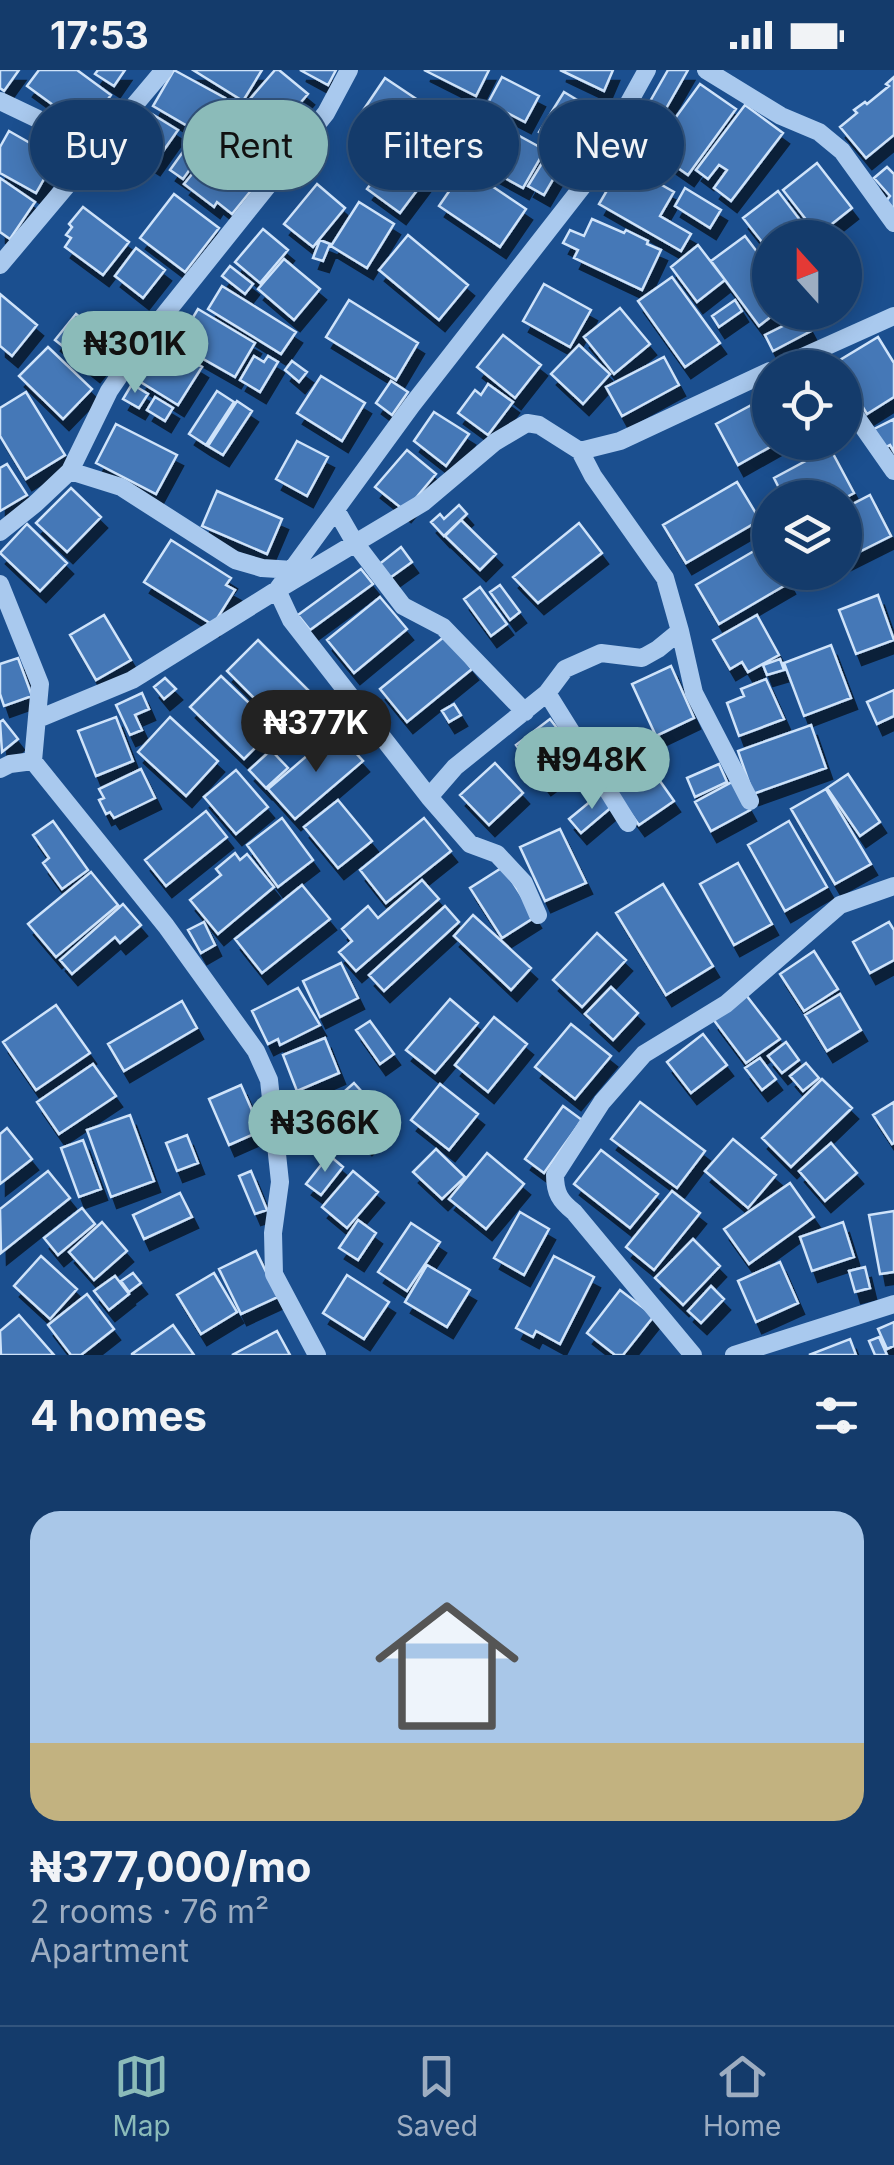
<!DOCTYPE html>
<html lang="en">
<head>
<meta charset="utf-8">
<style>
  body { margin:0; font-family:Inter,sans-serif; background:#1d4271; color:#f1f3f6; height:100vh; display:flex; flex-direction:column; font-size:38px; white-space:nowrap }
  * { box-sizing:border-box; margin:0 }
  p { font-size:32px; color:#9dadc1 }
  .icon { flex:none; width:55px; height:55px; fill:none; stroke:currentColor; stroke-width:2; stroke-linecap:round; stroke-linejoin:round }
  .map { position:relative; height:1285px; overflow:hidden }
  .panel { display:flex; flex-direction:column; background:#143b6b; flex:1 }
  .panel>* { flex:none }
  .top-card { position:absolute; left:30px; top:30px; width:835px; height:90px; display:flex; gap:20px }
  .needle { width:65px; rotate:339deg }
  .buttons { position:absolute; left:752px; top:150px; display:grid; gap:20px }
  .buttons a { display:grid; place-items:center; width:110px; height:110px; border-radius:50%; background:#143b6b; box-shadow:0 5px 25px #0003,0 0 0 2px #33557e; font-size:50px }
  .price { position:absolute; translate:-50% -85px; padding:0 22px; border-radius:35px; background:#8bbbb9; color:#111; font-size:32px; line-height:65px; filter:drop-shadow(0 2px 5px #0008) }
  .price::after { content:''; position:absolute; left:50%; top:60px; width:30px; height:22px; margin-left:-15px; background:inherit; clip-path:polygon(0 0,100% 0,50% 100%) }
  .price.current { background:#222; color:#fff }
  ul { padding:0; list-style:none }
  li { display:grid; align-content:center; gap:20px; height:530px; padding:0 30px }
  li span { display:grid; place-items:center; height:310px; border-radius:30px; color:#555 }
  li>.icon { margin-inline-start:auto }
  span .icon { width:180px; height:180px; fill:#fffc; stroke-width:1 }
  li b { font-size:42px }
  h2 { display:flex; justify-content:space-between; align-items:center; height:120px; padding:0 30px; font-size:42px }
  .pill { padding:0 35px; border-radius:45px; background:#143b6b; box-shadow:0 5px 25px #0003,0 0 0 2px #33557e; font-size:35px; line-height:90px }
  .pill.current { background:#8bbbb9; color:#111 }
  .status { display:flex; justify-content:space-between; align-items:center; height:70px; padding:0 50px; background:#143b6b; direction:ltr }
  .status svg { height:28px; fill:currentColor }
  .tabs { display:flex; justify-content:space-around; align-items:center; height:140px; border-top:2px solid #33557e; background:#143b6b; font-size:28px; color:#9dadc1 }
  .tabs a { display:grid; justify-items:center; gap:5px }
  .tabs .current { color:#8bbbb9 }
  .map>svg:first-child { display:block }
</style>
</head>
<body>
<div class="status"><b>17:53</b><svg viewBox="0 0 49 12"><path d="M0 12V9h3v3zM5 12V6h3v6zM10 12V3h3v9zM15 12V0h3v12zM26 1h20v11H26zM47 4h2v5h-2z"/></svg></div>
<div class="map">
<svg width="894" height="1285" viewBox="0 0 894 1285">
  <defs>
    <filter id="shadow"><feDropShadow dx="6" dy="11" stdDeviation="0" flood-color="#0009"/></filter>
  </defs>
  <rect width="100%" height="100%" fill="#1b4f8f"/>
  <path fill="#4478b7" stroke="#cfe3fa" stroke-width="2.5" filter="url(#shadow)" d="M 0,0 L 19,0 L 4,21 L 0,18 Z
    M 39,0 L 77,0 L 111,25 L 86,59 L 27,16 Z
    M 98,0 L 125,0 L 114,16 L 95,4 Z
    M 174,0 L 225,28 L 203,65 L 153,36 Z
    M 193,0 L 262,0 L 243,31 Z
    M 275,0 L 279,0 L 308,24 L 274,63 L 243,37 Z
    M 300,0 L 336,0 L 328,15 Z
    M 424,0 L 489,0 L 476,26 Z
    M 560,0 L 613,0 L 604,21 Z
    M 668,0 L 688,0 L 636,91 L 621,82 Z
    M 502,7 L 539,26 L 525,52 L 488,33 Z
    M 894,7 L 894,65 L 866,88 L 840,57 L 857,43 L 854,40 L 865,32 L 867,34 L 889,16 L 886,14 Z
    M 385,8 L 424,34 L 400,71 L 360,45 Z
    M 700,14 L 736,39 L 688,105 L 652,80 Z
    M 564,22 L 599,43 L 575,84 L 539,62 Z
    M 745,35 L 783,63 L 731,131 L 714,118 L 727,100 L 719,95 L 708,109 L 696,100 Z
    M 139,36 L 178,60 L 154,94 L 119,72 L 127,61 L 123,58 Z
    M 233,46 L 281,80 L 265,101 L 218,68 Z
    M 484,48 L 501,58 L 481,93 L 463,82 Z
    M 503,57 L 545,80 L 523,118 L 481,95 Z
    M 412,58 L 445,83 L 400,143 L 367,119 Z
    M 9,61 L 56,88 L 36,123 L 0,103 L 0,77 Z
    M 195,65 L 208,74 L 183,109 L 170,100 Z
    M 218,72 L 262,107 L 232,144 L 217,132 L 214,137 L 184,114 Z
    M 550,80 L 565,89 L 544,125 L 528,116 Z
    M 623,93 L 674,122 L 660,146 L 691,164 L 681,181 L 599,134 Z
    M 817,93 L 852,138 L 818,165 L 783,120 Z
    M 887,97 L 894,104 L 894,139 L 886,131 L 890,126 L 874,108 Z
    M 465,98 L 526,139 L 500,177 L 439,136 Z
    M 0,108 L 35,132 L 10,169 L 0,162 Z
    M 317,114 L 345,138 L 313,177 L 284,154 Z
    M 685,118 L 721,140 L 710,158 L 675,136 Z
    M 778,121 L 813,167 L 770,168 L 770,182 L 743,148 Z
    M 174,124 L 219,158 L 185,202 L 140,168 Z
    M 359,132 L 394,154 L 367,198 L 331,176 Z
    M 83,137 L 129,172 L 103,205 L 65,177 L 71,168 L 66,165 L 72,157 L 69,154 Z
    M 592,149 L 624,163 L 626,160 L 648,171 L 647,174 L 661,180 L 642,220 L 574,188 L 578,180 L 563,173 L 570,160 L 584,166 Z
    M 263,159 L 288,180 L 260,213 L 235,192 Z
    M 408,165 L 468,215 L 439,250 L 379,200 Z
    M 745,166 L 770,199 L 770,242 L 777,242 L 759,256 L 711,191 Z
    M 320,170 L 330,174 L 323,191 L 313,188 Z
    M 698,175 L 725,210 L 697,232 L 671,197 Z
    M 136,178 L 165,200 L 143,228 L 115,206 Z
    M 284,189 L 320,219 L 294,250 L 258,219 Z
    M 230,196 L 253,214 L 245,224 L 222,206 Z
    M 672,207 L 720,273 L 685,297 L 638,231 Z
    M 544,214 L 591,240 L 570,277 L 523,251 Z
    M 222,216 L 296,262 L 281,284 L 208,239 Z
    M 0,224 L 37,255 L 12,286 L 0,276 Z
    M 349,230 L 418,273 L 396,310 L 326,267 Z
    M 735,230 L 742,241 L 719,257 L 712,246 Z
    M 620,238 L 650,274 L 614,304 L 584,267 Z
    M 198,239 L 255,273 L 235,307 L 177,274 Z
    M 76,244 L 115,275 L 94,301 L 55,270 Z
    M 803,246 L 811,261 L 773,281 L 765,265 Z
    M 503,265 L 541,295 L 515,328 L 477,297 Z
    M 878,267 L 894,293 L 894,327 L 867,344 L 845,308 L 845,298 L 838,298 L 835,293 Z
    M 163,273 L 202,297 L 178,335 L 139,311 Z
    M 579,275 L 610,304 L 583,334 L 551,304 Z
    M 48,277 L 92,319 L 63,349 L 19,306 Z
    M 254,286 L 264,292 L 268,286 L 278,292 L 260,322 L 240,310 Z
    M 664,287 L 679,315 L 622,346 L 606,317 Z
    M 292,291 L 307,302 L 299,312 L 285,300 Z
    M 321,306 L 365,333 L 342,371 L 297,343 Z
    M 391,311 L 408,322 L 392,345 L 376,333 Z
    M 132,314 L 148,324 L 139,338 L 123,329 Z
    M 488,314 L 513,332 L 488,365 L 458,343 L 475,320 L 481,325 Z
    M 217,321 L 234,332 L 206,375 L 189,364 Z
    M 26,322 L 65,385 L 26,409 L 0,366 L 0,338 Z
    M 155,327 L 173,338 L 165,351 L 147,340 Z
    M 237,331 L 252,341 L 223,385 L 208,376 Z
    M 759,331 L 770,353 L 770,372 L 779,372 L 738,395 L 716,354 Z
    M 434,342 L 469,364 L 446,396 L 414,371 Z
    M 894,349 L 894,382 L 890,375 L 884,378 L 874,359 Z
    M 116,354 L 177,385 L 156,424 L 96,393 Z
    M 297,371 L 328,387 L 307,426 L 276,409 Z
    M 830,378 L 854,423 L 845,428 L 784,428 L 774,408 Z
    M 407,380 L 436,404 L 405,441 L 375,417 Z
    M 7,394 L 27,425 L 0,441 L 0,398 Z
    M 737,412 L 760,450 L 686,493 L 663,455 Z
    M 71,418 L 101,447 L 67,482 L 36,453 Z
    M 217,421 L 282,449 L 267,484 L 202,456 Z
    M 870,425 L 891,466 L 845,489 L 845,438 Z
    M 459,435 L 467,444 L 444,466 L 431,452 L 440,444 L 444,449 Z
    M 461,450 L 496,484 L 480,500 L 445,466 Z
    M 579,453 L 602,483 L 538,533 L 513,507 Z
    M 27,454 L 67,493 L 40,521 L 0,483 Z
    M 171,470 L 231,508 L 226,515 L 235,520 L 213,555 L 144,512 Z
    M 766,474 L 770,481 L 770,502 L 783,502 L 789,513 L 719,554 L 696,515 Z
    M 401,477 L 412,492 L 387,510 L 377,496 Z
    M 361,499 L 373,514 L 310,560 L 298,545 Z
    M 500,515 L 520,542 L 510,550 L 490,522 Z
    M 480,517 L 507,554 L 491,566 L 464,529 Z
    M 878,525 L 894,570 L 856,584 L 839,540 Z
    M 380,527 L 407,559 L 354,603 L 327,570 Z
    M 104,545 L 131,590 L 96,610 L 70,565 Z
    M 757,545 L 779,585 L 748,602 L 742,592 L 730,599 L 713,570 Z
    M 445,566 L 472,599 L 407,652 L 380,619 Z
    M 258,570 L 320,632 L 289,663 L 227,601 Z
    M 831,575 L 851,628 L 804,646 L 784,593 Z
    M 18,588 L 32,626 L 4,636 L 0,624 L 0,594 Z
    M 780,589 L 784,600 L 767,605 L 763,595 Z
    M 671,596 L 694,648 L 656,666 L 632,614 Z
    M 221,606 L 275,658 L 244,689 L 190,637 Z
    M 165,608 L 176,619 L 164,629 L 154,617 Z
    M 766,609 L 784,649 L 739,666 L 727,633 L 744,626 L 741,619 Z
    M 894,620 L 894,646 L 877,654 L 867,632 Z
    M 142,623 L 149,639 L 135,645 L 142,660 L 130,665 L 116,635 Z
    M 454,634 L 461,645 L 449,652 L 442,641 Z
    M 116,647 L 133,691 L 96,706 L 78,661 Z
    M 170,647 L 218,691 L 186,726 L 138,682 Z
    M 550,649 L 580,688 L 545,714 L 516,675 Z
    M 3,650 L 18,669 L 2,682 L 0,652 Z
    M 811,655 L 826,698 L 753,724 L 738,681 Z
    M 336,661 L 363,691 L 295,749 L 268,719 Z
    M 271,680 L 288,698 L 266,718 L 249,700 Z
    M 495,693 L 523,723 L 489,755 L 460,725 Z
    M 719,694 L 727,712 L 695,727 L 687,708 Z
    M 141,699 L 155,728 L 114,748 L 110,742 L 106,744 L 99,730 L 104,728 L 99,719 Z
    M 236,700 L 268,737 L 236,764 L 204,727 Z
    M 640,704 L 644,711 L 655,704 L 674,731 L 639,755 L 615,722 Z
    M 848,704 L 880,752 L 860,766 L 827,718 Z
    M 734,711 L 750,740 L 711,761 L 695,732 Z
    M 826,719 L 871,794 L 835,814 L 791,739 Z
    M 603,721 L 614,735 L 581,763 L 569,749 Z
    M 338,730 L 372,771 L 338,798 L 304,757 Z
    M 206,741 L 227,767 L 166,816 L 145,790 Z
    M 282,748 L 313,790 L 278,817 L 247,775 Z
    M 424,748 L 451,781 L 386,833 L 360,800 Z
    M 53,751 L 88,800 L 62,819 L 43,793 L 49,788 L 33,765 Z
    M 789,751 L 827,817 L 785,841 L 748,775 Z
    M 560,759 L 586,813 L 545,831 L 520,777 Z
    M 235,783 L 240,790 L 247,784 L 274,817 L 218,864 L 190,830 L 221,805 L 216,799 Z
    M 738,793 L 772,854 L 734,875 L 700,814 Z
    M 503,797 L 535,847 L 502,868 L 470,818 Z
    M 91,802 L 118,835 L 56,887 L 28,854 Z
    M 422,810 L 439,829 L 356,901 L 339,882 L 352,871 L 342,859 L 368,836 L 378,848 Z
    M 663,814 L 713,896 L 666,925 L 616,843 Z
    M 302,815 L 330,849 L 262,903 L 235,869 Z
    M 123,834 L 141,855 L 120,873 L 115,867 L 72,904 L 60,890 Z
    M 445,836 L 459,852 L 384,921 L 369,905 Z
    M 473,845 L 531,898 L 511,920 L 454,866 Z
    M 204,852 L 215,875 L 201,883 L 188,860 Z
    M 889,852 L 894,860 L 894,890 L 870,903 L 853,872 Z
    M 597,863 L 626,890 L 582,937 L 553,910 Z
    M 814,881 L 838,919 L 804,941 L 780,904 Z
    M 341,893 L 358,928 L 320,947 L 303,911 Z
    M 611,917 L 638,943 L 613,970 L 585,944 Z
    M 298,918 L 320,955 L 280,975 L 278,969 L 268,974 L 252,941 Z
    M 840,924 L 861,960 L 827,981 L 805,945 Z
    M 746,925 L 780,969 L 746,993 L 713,949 Z
    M 450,929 L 478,953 L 435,1003 L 406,980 Z
    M 182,931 L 197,958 L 124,1001 L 108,974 Z
    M 56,935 L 90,983 L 36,1020 L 3,972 Z
    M 494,947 L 527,974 L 488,1022 L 455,995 Z
    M 370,951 L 394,984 L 380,994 L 356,960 Z
    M 571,954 L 611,986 L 575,1029 L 535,997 Z
    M 703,964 L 727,995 L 691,1023 L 667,992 Z
    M 325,968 L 339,1003 L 297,1021 L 283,985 Z
    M 786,972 L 799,990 L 782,1003 L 768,986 Z
    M 760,988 L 776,1009 L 762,1020 L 745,998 Z
    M 806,993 L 819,1008 L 803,1021 L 790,1006 Z
    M 93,994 L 116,1026 L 59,1064 L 37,1032 Z
    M 822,1009 L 852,1038 L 791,1097 L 762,1068 Z
    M 354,1013 L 390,1053 L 366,1074 L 330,1034 Z
    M 440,1014 L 478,1044 L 449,1080 L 411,1050 Z
    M 241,1015 L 261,1061 L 229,1075 L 209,1029 Z
    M 640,1032 L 705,1081 L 677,1118 L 611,1069 Z
    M 894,1032 L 894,1073 L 892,1074 L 873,1045 Z
    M 563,1036 L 582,1050 L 544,1103 L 525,1089 Z
    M 130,1045 L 154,1111 L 111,1127 L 87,1060 Z
    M 7,1058 L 32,1089 L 0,1114 L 0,1064 Z
    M 187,1065 L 198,1093 L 177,1101 L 166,1073 Z
    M 733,1069 L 776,1105 L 748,1138 L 705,1101 Z
    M 83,1070 L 101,1119 L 79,1127 L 61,1078 Z
    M 831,1073 L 857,1103 L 825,1131 L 799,1101 Z
    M 436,1079 L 465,1107 L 442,1129 L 413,1102 Z
    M 601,1080 L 658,1124 L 630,1158 L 574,1114 Z
    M 487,1083 L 524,1114 L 486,1159 L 449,1129 Z
    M 329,1085 L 343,1097 L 321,1125 L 306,1114 Z
    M 48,1101 L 70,1128 L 1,1183 L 0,1139 Z
    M 251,1101 L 267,1140 L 255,1144 L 239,1106 Z
    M 353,1101 L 378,1122 L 347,1158 L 322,1137 Z
    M 790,1113 L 814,1147 L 749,1194 L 724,1159 Z
    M 672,1121 L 700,1143 L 654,1200 L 626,1177 Z
    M 180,1123 L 192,1147 L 144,1169 L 133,1145 Z
    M 82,1138 L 95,1154 L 58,1185 L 44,1168 Z
    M 894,1141 L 894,1202 L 880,1204 L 869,1145 Z
    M 520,1142 L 549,1159 L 524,1205 L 494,1188 Z
    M 358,1150 L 376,1163 L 358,1190 L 339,1178 Z
    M 102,1152 L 127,1181 L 94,1210 L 69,1182 Z
    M 843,1152 L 854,1187 L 812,1201 L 800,1167 Z
    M 411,1153 L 440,1172 L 407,1221 L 378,1202 Z
    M 693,1169 L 720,1196 L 683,1235 L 655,1208 Z
    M 256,1181 L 278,1227 L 241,1244 L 219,1199 Z
    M 41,1186 L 77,1219 L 50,1249 L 14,1216 Z
    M 554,1186 L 594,1207 L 560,1274 L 536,1261 L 533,1267 L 516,1258 Z
    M 780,1192 L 798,1233 L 756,1252 L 738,1211 Z
    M 427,1195 L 470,1220 L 447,1257 L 405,1232 Z
    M 865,1197 L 870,1218 L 855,1222 L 849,1201 Z
    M 133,1203 L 141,1213 L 129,1222 L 121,1211 Z
    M 214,1203 L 237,1242 L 201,1264 L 177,1225 Z
    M 347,1205 L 389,1232 L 364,1269 L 323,1243 Z
    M 115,1206 L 129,1224 L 109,1240 L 94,1221 Z
    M 711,1216 L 724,1229 L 701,1253 L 688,1241 Z
    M 620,1220 L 654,1246 L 623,1285 L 615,1285 L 587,1263 Z
    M 87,1224 L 114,1259 L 81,1285 L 71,1285 L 48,1255 Z
    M 19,1245 L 54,1285 L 1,1285 L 0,1261 Z
    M 894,1252 L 894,1276 L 887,1279 L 878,1259 Z
    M 173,1255 L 194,1285 L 132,1285 L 132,1284 Z
    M 277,1261 L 290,1285 L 232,1285 Z
    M 879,1267 L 887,1285 L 875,1285 L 869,1271 Z
    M 850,1269 L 856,1285 L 809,1285 Z"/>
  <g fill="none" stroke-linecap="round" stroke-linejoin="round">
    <path stroke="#a9c9ee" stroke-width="18" d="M 706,0 L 781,46 L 819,62 L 842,81 L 894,153
      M 0,31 L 42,51 L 94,85
      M 0,195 L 164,0
      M 778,298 L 894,246
      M 845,331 L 894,401
      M 580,381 L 620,371 L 770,301
      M 70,401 L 121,417 L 235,490 L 262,498 L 293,500
      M 336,440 L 355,473 L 403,536 L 443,557 L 525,642
      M 0,462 L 35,434 L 70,401 L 109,321 L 141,274 L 326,43 L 349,0
      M 0,514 L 40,614 L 33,691 L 166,856 L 256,981 L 269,1010 L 280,1112 L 273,1163 L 274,1204 L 317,1285
      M 547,623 L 628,753
      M 38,649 L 132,610 L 277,520 L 424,432 L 495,372 L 527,353 L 539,355 L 580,381 L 593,406 L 665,508 L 680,561 L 694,623 L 750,731
      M 0,699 L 10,694 L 33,691
      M 429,727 L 455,697 L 547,623 L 565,599 L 601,583 L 642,588 L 658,579 L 680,561
      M 538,845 L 524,813 L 497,784 L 470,774 L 429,727 L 291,550 L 277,520 L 412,335 L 582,117 L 647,0
      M 693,1285 L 574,1142 C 560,1131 555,1123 555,1105 L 602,1032 L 644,984 L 726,934 L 840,835 L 894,816
      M 734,1285 L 894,1234"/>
  </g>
</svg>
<div class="buttons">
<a><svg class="needle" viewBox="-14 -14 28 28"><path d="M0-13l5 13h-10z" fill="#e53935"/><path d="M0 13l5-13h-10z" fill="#9dadc1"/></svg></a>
<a><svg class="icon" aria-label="locate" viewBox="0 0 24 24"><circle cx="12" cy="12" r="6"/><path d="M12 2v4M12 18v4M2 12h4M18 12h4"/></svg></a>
<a><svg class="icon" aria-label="layers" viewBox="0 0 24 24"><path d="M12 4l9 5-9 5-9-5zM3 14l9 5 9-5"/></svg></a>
</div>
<b class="price" style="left:135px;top:326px">₦301K</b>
<b class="price current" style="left:316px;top:705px">₦377K</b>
<b class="price" style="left:592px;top:742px">₦948K</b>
<b class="price" style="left:325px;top:1105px">₦366K</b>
<div class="top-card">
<a class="pill">Buy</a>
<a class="pill current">Rent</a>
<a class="pill">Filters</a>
<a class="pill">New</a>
</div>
</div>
<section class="panel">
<h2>4 homes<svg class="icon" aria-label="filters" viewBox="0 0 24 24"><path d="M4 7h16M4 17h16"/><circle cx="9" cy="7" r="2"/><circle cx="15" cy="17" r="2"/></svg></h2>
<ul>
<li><span style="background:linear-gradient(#a9c7e8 75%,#c2b280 0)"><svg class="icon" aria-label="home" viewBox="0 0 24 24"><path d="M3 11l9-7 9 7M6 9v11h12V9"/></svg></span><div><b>₦377,000/mo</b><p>2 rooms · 76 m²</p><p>Apartment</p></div></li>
</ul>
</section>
<nav class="tabs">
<a class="current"><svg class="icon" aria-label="map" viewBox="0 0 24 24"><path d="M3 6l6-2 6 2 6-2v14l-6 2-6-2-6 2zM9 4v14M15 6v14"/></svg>Map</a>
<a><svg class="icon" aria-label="saved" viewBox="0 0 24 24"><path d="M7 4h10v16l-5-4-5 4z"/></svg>Saved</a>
<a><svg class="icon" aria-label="home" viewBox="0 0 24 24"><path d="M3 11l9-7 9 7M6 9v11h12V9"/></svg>Home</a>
</nav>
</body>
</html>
